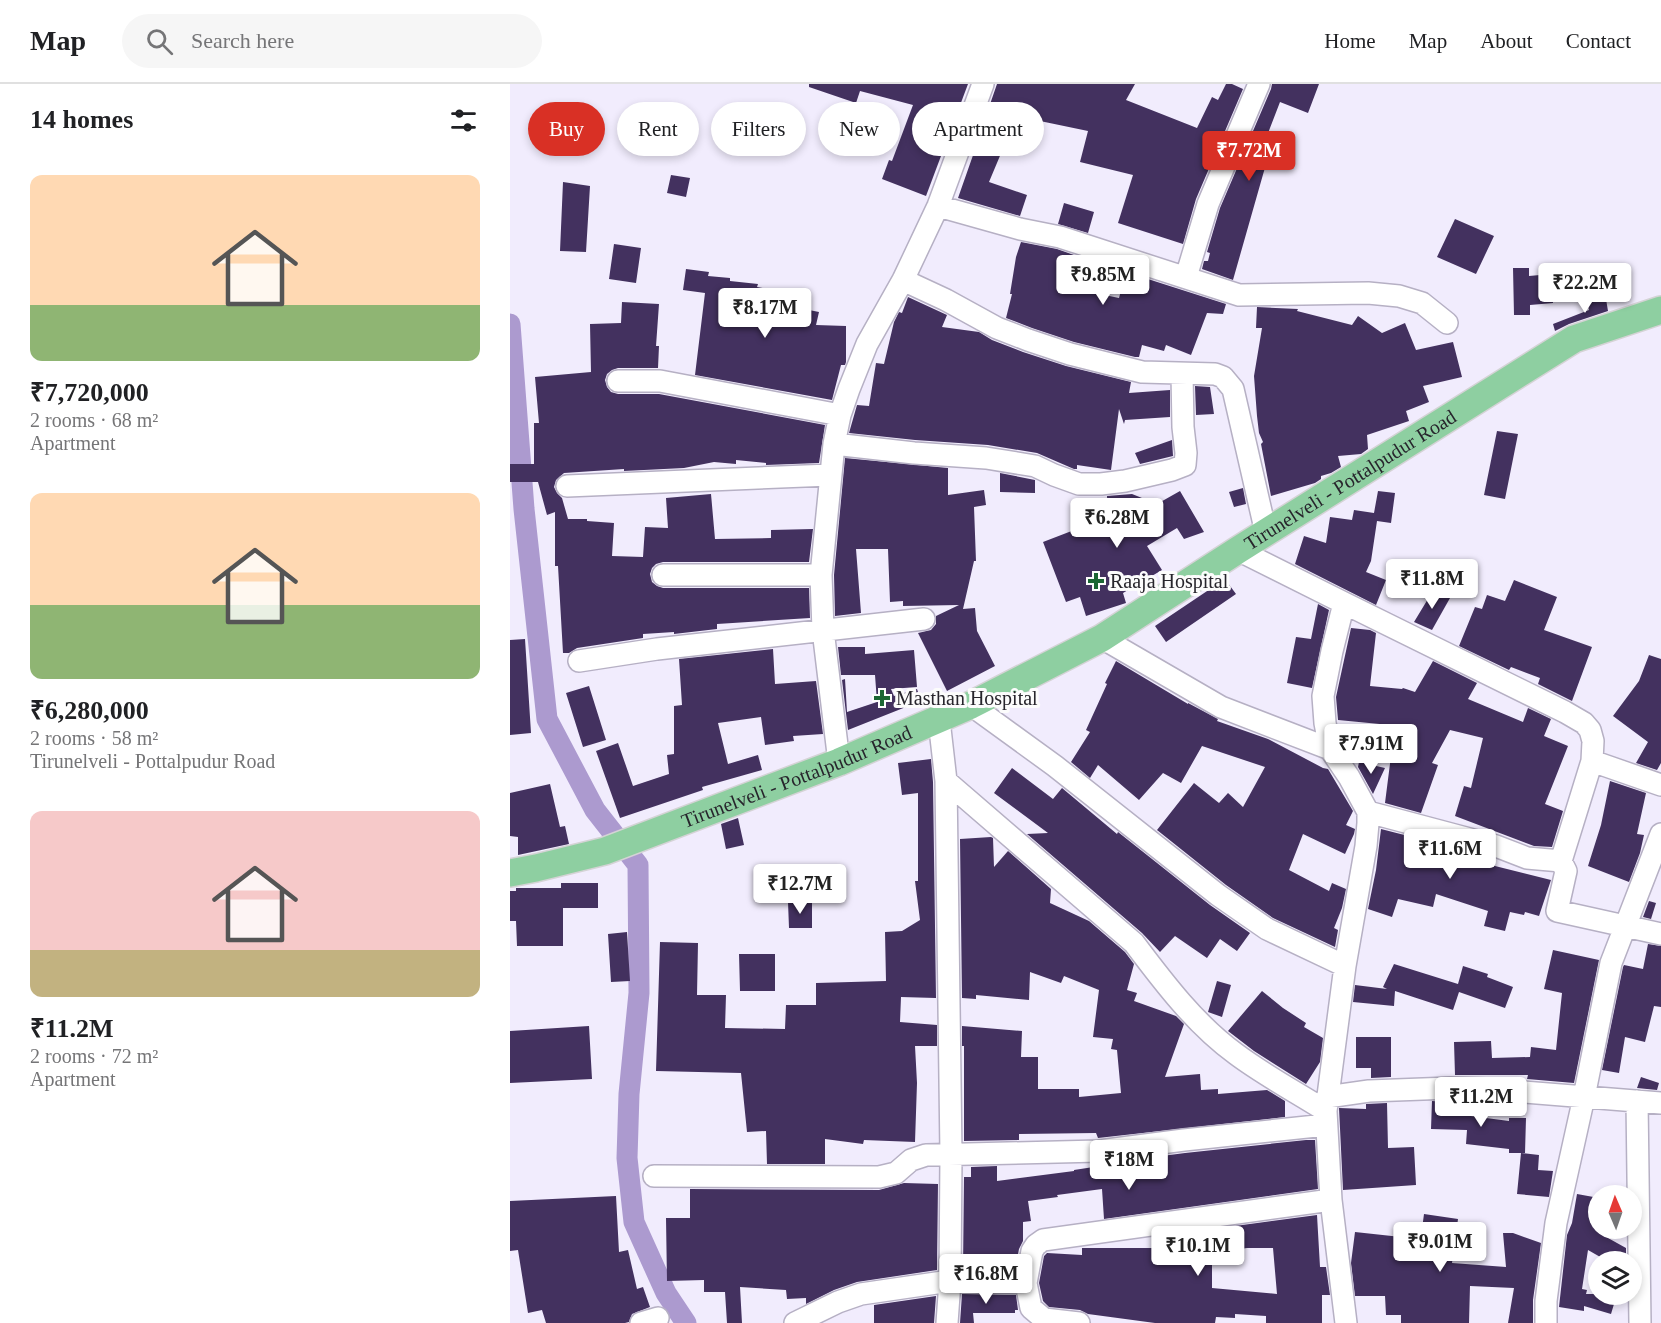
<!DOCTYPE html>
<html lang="en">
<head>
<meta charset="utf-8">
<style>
  body { margin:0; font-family:Georgia,serif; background:#f6f6f6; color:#202124; height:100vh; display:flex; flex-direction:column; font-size:22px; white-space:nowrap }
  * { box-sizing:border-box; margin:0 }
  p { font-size:20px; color:#757577 }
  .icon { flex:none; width:33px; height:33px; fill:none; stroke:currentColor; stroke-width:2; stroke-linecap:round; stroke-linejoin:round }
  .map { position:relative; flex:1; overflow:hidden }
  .side { display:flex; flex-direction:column; background:#fff; width:510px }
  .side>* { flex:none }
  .top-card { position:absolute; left:18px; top:18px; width:570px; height:54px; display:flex; gap:12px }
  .needle { width:39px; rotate:358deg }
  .controls { position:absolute; left:1078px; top:1101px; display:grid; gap:12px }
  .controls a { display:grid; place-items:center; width:54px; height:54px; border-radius:50%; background:#fff; box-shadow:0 3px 9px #0003; font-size:30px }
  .price { position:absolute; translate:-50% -51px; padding:0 14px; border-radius:6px; background:#fff; color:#222; font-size:20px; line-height:39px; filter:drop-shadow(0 2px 3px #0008) }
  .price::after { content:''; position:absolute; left:50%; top:36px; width:18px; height:14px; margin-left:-9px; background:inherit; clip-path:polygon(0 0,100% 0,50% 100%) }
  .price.selected { background:#d93025; color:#fff }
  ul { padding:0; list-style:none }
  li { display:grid; align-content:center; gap:12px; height:318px; padding:0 30px }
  li span { display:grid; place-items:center; height:186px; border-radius:12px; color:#555 }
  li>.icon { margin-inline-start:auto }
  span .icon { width:108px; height:108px; fill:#fffc; stroke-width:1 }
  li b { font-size:26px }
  h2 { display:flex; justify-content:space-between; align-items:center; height:72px; padding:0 30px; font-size:26px }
  .tag { padding:0 21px; border-radius:27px; background:#fff; box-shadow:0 3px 9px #0003; font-size:21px; line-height:54px }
  .tag.selected { background:#d93025; color:#fff }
  header { display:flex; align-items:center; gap:36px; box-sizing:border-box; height:84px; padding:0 30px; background:#fff; border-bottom:2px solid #e0e0e0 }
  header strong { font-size:28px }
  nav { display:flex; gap:33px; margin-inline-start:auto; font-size:21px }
  .search { width:420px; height:54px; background:#f6f6f6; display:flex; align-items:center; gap:15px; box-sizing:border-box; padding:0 21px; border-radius:33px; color:#757577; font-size:22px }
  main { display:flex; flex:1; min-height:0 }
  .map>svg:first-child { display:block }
</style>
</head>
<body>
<header>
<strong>Map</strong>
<div class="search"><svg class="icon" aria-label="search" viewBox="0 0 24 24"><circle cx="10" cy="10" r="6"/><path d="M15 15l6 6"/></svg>Search here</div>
<nav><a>Home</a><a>Map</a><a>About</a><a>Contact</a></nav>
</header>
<main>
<section class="side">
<h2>14 homes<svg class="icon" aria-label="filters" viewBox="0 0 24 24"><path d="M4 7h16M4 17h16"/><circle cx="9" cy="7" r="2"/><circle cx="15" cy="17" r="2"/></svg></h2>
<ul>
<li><span style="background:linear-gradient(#ffd9b3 70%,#8fb573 0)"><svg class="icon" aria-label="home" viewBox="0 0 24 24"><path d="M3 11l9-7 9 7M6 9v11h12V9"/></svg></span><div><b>₹7,720,000</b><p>2 rooms · 68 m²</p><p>Apartment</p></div></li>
<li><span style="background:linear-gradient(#ffd9b3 60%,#8fb573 0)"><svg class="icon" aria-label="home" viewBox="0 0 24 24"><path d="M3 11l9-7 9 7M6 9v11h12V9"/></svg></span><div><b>₹6,280,000</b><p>2 rooms · 58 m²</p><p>Tirunelveli - Pottalpudur Road</p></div></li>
<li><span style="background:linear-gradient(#f6c9c9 75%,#c2b280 0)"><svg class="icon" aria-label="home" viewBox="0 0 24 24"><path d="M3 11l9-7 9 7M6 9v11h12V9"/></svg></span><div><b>₹11.2M</b><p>2 rooms · 72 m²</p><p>Apartment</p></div></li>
</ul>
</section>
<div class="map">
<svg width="1151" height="1239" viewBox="0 0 1151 1239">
  <rect width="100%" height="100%" fill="#f1ecfd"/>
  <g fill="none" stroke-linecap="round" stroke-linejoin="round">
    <path stroke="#ac9acf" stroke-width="21" d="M 0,240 L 14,425 L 37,635 L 85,726 L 128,781 L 129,909 L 119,1010 L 117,1074 L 124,1138 L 156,1209 L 176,1239"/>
  </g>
  <path fill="#43315f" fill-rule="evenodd" d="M 299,0 L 458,0 L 416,112 L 372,95 L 379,76 L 382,77 L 403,21 L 350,7 L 346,19 L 299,3 Z
    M 487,0 L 625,0 L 616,16 L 687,44 L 702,13 L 708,16 L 716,0 L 722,0 L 733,5 L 686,115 L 673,160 L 608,139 L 623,91 L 570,78 L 578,47 L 478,26 Z
    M 762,0 L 809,0 L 798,29 L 770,18 L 747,78 L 756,80 L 723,196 L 692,185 L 694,177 L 698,177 L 700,169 L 697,168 L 710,124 L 761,5 Z
    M 468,57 L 492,67 L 479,98 L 517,111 L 510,132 L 448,114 Z
    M 161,91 L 180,94 L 176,113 L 157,109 Z
    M 53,98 L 80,102 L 76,168 L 50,167 Z
    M 554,119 L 584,128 L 578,149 L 548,140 Z
    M 945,135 L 984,152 L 966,190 L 927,173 Z
    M 511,158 L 547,165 L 578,176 L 575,207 L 609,214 L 616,188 L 716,220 L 713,230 L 697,229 L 681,271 L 656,261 L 654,267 L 632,261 L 629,273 L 625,273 L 564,258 L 522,244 L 496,234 L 502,210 L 500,210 L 506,173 Z
    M 104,160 L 131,164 L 126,199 L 99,195 Z
    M 1003,184 L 1019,184 L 1019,192 L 1041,190 L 1043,219 L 1020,221 L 1020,231 L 1004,231 Z
    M 176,185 L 199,188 L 198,192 L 220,194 L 220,197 L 248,200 L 247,203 L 277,208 L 274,221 L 309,228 L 306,241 L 336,242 L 336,278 L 335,281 L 331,281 L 322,316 L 185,291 L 195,209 L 173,206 Z
    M 398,213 L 437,231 L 432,243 L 469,248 L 482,256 L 513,268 L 556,282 L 621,298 L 619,309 L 660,306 L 660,333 L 615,336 L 614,340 L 609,325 L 601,386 L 567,381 L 567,385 L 564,385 L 527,369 L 478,361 L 405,356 L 339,349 L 347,321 L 359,322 L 366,279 L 374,280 L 384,238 L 389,228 L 392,229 Z
    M 1096,215 L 1098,227 L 1059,240 L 1045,247 L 1043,240 L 1079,226 L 1077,218 Z
    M 112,218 L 149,220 L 146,262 L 149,262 L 148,284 L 108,284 L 102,286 L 97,290 L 95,296 L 97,303 L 101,308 L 108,310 L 149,310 L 315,341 L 309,379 L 256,381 L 256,379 L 226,376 L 226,380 L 204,378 L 174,384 L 114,387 L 114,385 L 54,389 L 46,396 L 44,403 L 47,409 L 52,414 L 58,435 L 77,435 L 77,437 L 104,439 L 102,472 L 133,473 L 135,443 L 158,444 L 156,414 L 201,410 L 205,455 L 261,454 L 261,446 L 303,445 L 299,478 L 153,478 L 146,480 L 142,484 L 140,490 L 142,498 L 147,502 L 153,504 L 299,504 L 300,534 L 207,540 L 207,545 L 164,550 L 164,548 L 133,550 L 133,554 L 67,564 L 59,569 L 53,569 L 48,482 L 45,482 L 45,428 L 37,431 L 28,398 L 0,398 L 0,380 L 24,380 L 24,339 L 29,339 L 25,293 L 81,288 L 80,240 L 111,239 Z
    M 747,223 L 788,225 L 787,227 L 842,241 L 848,232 L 872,249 L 895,239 L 906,266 L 943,258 L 952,293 L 913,302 L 919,318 L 896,327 L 899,337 L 857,351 L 858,365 L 851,370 L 828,372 L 831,383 L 821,389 L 811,392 L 811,395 L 805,399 L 761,412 L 751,360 L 753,358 L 749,349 L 747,332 L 744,292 L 752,244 L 746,244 Z
    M 685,302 L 700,303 L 704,330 L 686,331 Z
    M 987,347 L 1008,350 L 995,415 L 974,411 Z
    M 662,356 L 663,372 L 630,380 L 625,369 Z
    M 335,374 L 438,384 L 438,411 L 474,406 L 476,421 L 464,423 L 466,477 L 464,477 L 453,525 L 465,524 L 467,547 L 485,582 L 437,607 L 408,549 L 421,546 L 426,540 L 426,532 L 449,521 L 393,522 L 393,517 L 380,518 L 378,465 L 346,465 L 351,529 L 325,532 L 324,491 Z
    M 490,389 L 525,396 L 525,409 L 490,408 Z
    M 733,404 L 736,420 L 724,423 L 719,408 Z
    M 670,407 L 694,448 L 674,455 L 667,444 L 637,462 L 652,486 L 613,509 L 616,519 L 576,532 L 570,513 L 556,518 L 533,458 L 598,433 L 597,412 L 622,410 L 647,420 Z
    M 868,407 L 885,409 L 881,439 L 867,437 L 861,477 L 856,488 L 876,496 L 866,521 L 785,480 L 794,452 L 816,459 L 820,433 L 842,436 L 844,426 L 864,429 Z
    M 715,495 L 726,510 L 656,558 L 645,542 Z
    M 1004,496 L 1047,513 L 1034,546 L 1082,563 L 1062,617 L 1028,600 L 1030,594 L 1001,583 L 999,586 L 949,562 L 965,523 L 972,525 L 977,511 L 995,517 Z
    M 924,505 L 940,514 L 922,546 L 904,538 Z
    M 808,520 L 819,526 L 802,604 L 777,599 L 786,553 L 801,555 Z
    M 841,544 L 860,546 L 866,549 L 860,602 L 892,605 L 893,604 L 905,608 L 923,577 L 967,599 L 958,615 L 1013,638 L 1018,624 L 1041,635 L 1034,652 L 1058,662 L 1035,720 L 1053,727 L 1042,763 L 1024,762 L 945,732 L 954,702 L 961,704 L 973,654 L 940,646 L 922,679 L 928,681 L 911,729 L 875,719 L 882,664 L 873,662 L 880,641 L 828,636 L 826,613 Z
    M 15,555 L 21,649 L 0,651 L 0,556 Z
    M 328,563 L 355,563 L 355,570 L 404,566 L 407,603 L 381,605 L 384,612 L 407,605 L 411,617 L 338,646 L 332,596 L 335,595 L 337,628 L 367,618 L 365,591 L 331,591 Z
    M 263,565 L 265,600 L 306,597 L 313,650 L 283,652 L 284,657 L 255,661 L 251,633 L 208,639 L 218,680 L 248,671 L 252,686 L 192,703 L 193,706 L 110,734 L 86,667 L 108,659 L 123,702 L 159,690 L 157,671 L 164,670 L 164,622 L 172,621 L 169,575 Z
    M 1139,571 L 1151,575 L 1151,679 L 1147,686 L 1126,679 L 1138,658 L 1103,632 L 1129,597 Z
    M 606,577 L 678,620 L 678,619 L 708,635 L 707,637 L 758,655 L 813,684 L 818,685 L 843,727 L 836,741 L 845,745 L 844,750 L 835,770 L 793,750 L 779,786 L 819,807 L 822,799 L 836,805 L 832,824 L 824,844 L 828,846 L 825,863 L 763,834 L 716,801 L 647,746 L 684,699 L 709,719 L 718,709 L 733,723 L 755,683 L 692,662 L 671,699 L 653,689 L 629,716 L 588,681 L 580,694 L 561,678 L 580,648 L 576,646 L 597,600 L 595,599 Z
    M 79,602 L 96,656 L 73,663 L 56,609 Z
    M 421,675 L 423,698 L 426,914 L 391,913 L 390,938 L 427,941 L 427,962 L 405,962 L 407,999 L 405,1058 L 354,1056 L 353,1060 L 315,1055 L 315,1080 L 257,1080 L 256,1047 L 237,1048 L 231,989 L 146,987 L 150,858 L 188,859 L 187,911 L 216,911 L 215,944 L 275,945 L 276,921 L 306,921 L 306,899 L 376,897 L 375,848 L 392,847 L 410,836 L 405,797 L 408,797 L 408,709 L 392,711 L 388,679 Z
    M 849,678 L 875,684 L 863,710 L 848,683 Z
    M 502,684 L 543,715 L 552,704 L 607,750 L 608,748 L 700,821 L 740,849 L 727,867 L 710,855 L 697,874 L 665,852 L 650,868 L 632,849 L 517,750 L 538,749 L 484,709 Z
    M 1100,697 L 1136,709 L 1127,750 L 1134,751 L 1130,769 L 1119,798 L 1078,782 L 1091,741 Z
    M 40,700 L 50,743 L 55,742 L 59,760 L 8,771 L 8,753 L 0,752 L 0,709 Z
    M 228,734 L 234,761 L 216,765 L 211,740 Z
    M 871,745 L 949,765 L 963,772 L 961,776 L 1041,796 L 1029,832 L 1015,828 L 1014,831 L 1000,828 L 995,847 L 974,842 L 978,827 L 926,810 L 923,823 L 888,815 L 882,833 L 858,825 L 866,786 Z
    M 481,753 L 483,754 L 484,783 L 498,767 L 541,805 L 540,819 L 579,837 L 615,868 L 624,880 L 617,906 L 627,909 L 624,917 L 666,932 L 674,940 L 655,993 L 690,990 L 691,1006 L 708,1005 L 708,1010 L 757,1006 L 775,1017 L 775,1033 L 588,1054 L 586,1049 L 509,1050 L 509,1056 L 454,1057 L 454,962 L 452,962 L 452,942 L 512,947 L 511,973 L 528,973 L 528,1005 L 569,1005 L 569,1013 L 611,1009 L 607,966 L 601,965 L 603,955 L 583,953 L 589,906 L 554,892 L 551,899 L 520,888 L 519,916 L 466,911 L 466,915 L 452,914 L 450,755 Z
    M 51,799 L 88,799 L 88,824 L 53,824 L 53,862 L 7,862 L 6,837 L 0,837 L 0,807 L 6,807 L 6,804 L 51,804 Z
    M 1139,817 L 1146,819 L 1141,835 L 1133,833 Z
    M 278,818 L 302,818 L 302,844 L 279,844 Z
    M 117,848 L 120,897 L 101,898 L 98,850 Z
    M 1138,860 L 1151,862 L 1151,923 L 1144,922 L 1135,958 L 1115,953 L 1109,989 L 1092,986 L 1113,883 L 1114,881 L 1133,885 Z
    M 1043,866 L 1089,876 L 1064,999 L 1017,995 L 1018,991 L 945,991 L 944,958 L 981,957 L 982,974 L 1020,973 L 1021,963 L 1046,966 L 1052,909 L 1034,905 Z
    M 229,870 L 265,870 L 265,907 L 230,907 Z
    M 884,880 L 948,900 L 953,882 L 978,890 L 977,893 L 1003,903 L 995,924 L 949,908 L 943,926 L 885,907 L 884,922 L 843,918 L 845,901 L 877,905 L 873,903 Z
    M 707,897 L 721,901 L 712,933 L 698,928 Z
    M 752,907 L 773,924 L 796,939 L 794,943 L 813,954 L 810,978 L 796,1000 L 744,967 L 718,947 Z
    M 79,942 L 82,995 L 0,999 L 0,947 Z
    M 846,953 L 881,953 L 881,993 L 861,994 L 861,984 L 846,984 Z
    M 1131,993 L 1149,999 L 1147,1006 L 1127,1004 Z
    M 922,1017 L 953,1019 L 953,1031 L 999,1037 L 999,1034 L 1016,1034 L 1015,1069 L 999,1069 L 999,1065 L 956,1060 L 957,1046 L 921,1045 Z
    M 877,1019 L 878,1064 L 904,1063 L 906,1101 L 833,1106 L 829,1024 L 856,1025 L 856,1020 Z
    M 796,1056 L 805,1056 L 808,1105 L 594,1135 L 592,1105 L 547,1111 L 548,1113 L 518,1117 L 521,1137 L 513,1138 L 513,1157 L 509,1165 L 505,1186 L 453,1185 L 454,1093 L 461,1093 L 461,1083 L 487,1082 L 487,1097 L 564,1087 L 564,1086 L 590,1082 L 590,1080 L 675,1069 Z
    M 1011,1069 L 1029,1071 L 1028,1086 L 1043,1087 L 1039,1113 L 1007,1110 Z
    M 394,1099 L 428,1100 L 427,1186 L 347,1198 L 324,1206 L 296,1220 L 296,1214 L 277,1215 L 276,1206 L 230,1203 L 232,1239 L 217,1239 L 215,1208 L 194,1208 L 194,1196 L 157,1197 L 156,1134 L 180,1134 L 180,1105 L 369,1106 Z
    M 1067,1110 L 1089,1114 L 1089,1149 L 1116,1164 L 1116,1172 L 1114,1178 L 1099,1178 L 1078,1166 L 1072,1205 L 1077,1206 L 1076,1210 L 1107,1210 L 1101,1230 L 1074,1222 L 1074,1227 L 1049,1223 L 1057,1151 L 1062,1139 Z
    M 106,1112 L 109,1168 L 118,1166 L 127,1205 L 133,1203 L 140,1223 L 122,1230 L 119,1238 L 115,1239 L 36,1239 L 32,1226 L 18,1229 L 8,1166 L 0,1167 L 0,1117 Z
    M 914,1130 L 948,1135 L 942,1179 L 996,1183 L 993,1149 L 1003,1149 L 1031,1159 L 1023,1216 L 1023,1239 L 998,1239 L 1004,1204 L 960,1202 L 959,1239 L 891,1239 L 891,1231 L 876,1231 L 875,1212 L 845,1212 L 841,1179 L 845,1148 L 891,1153 L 892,1144 L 912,1145 Z
    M 807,1131 L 810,1183 L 816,1183 L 820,1211 L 812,1211 L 812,1239 L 756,1239 L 756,1232 L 725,1230 L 725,1234 L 706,1233 L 705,1239 L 645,1239 L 578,1230 L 570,1226 L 539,1223 L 533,1217 L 529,1199 L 534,1172 L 537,1169 L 572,1171 L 572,1164 L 673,1164 L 673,1149 ZM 737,1164 L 763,1164 L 767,1210 L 702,1204 L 702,1169 Z
    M 452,1210 L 506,1211 L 508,1226 L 505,1226 L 505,1229 L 463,1229 L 464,1239 L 450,1239 Z
    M 426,1212 L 424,1239 L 364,1239 L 364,1221 Z"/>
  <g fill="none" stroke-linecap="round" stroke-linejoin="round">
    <defs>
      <path id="minor" d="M 428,122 L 510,145 L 550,153 L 729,211 L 858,209 L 889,212 L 912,219 L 937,239
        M 676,193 L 698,120 L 749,0
        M 393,196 L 436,216 L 487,244 L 518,256 L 560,270 L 632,288 L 705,290 L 713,293 L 723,305 L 756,449
        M 108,297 L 150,297 L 330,331
        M 324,360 L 404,369 L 476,374 L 525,382 L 544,391 L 569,400 L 591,400 L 615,397 L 662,386 L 675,381 L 676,369 L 673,343 L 672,290
        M 57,402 L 320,391
        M 728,466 L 834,519 L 822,567 L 813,612 L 815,639 L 820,665 L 839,693 L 858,728 L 858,739 L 856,762 L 835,882 L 816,1027 L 821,1116 L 836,1239
        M 153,491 L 311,491
        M 834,519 L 1055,628 L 1074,639 L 1080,646 L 1083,657 L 1082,677 L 1051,777 L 1017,774 L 986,762 L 858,728
        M 592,554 L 711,623 L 820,665
        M 69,577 L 147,565 L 414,535
        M 461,621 L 545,682 L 708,811 L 757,845 L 835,882
        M 429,636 L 436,697 L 441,1071 L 440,1197 L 437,1239
        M 1082,677 L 1151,701
        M 329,678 L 313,546 L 311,491 L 324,360 L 330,331 L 339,305 L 357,260 L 393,196 L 428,122 L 473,0
        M 436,697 L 624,859 C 654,899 686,941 726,970 C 754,991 786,1008 816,1027
        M 1051,777 L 1056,787 L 1047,827 L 1151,850
        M 817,1013 L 859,1007 L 940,1004 L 976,1005 L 1151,1019
        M 1127,1017 L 1130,1239
        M 144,1092 L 369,1093 L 386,1089 L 401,1076 L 416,1071 L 589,1067 L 674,1056 L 816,1041
        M 131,1239 L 148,1234
        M 285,1239 L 328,1218 L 351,1210 L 440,1197 L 516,1199
        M 569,1239 L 534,1235 L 521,1224 L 516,1199 L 522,1167 L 526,1161 L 533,1156 L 821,1116
        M 1036,1239 L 1036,1217 L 1046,1139 L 1074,1013 L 1101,879 L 1151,750"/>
      <g id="major">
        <path id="s1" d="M 0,789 L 26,784 L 95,767 L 329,678 L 461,621 L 592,554 L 728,466 L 1064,255 L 1151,226"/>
      </g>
    </defs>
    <use href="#minor" stroke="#b6b0c4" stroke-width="24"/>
    <use href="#major" stroke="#d4d3d5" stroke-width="30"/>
    <use href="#minor" stroke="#fff" stroke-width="21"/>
    <use href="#major" stroke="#8ecfa1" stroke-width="27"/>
  </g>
  <g fill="#1b6633" stroke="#fcfcfc" stroke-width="2">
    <path d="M583 488h6v6h6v6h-6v6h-6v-6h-6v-6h6z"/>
    <path d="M369 605h6v6h6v6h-6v6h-6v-6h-6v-6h6z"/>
  </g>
  <g text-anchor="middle" stroke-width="6" stroke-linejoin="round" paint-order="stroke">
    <g font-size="20" fill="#27252c" stroke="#fcfcfc">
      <text dy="7" stroke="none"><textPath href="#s1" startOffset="933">Tirunelveli - Pottalpudur Road</textPath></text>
      <text dy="7" stroke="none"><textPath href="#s1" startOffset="303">Tirunelveli - Pottalpudur Road</textPath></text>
    </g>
    <g font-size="20" fill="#27252c" stroke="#fcfcfc" text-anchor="start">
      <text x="600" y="504">Raaja Hospital</text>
      <text x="386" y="621">Masthan Hospital</text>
    </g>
  </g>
</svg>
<div class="controls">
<a><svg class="needle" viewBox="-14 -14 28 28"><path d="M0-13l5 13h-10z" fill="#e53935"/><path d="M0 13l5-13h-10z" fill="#757577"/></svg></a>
<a><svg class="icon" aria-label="layers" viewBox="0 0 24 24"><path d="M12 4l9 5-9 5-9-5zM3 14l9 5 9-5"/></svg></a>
</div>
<b class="price selected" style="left:739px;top:98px">₹7.72M</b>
<b class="price" style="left:593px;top:222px">₹9.85M</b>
<b class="price" style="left:1075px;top:230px">₹22.2M</b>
<b class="price" style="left:255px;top:255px">₹8.17M</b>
<b class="price" style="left:607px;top:465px">₹6.28M</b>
<b class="price" style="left:922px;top:526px">₹11.8M</b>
<b class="price" style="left:861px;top:691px">₹7.91M</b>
<b class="price" style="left:940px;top:796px">₹11.6M</b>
<b class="price" style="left:290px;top:831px">₹12.7M</b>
<b class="price" style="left:971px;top:1044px">₹11.2M</b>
<b class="price" style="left:619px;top:1107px">₹18M</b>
<b class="price" style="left:930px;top:1189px">₹9.01M</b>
<b class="price" style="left:688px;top:1193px">₹10.1M</b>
<b class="price" style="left:476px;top:1221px">₹16.8M</b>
<div class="top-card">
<a class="tag selected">Buy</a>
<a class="tag">Rent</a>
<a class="tag">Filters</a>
<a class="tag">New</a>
<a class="tag">Apartment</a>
</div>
</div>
</main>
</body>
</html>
